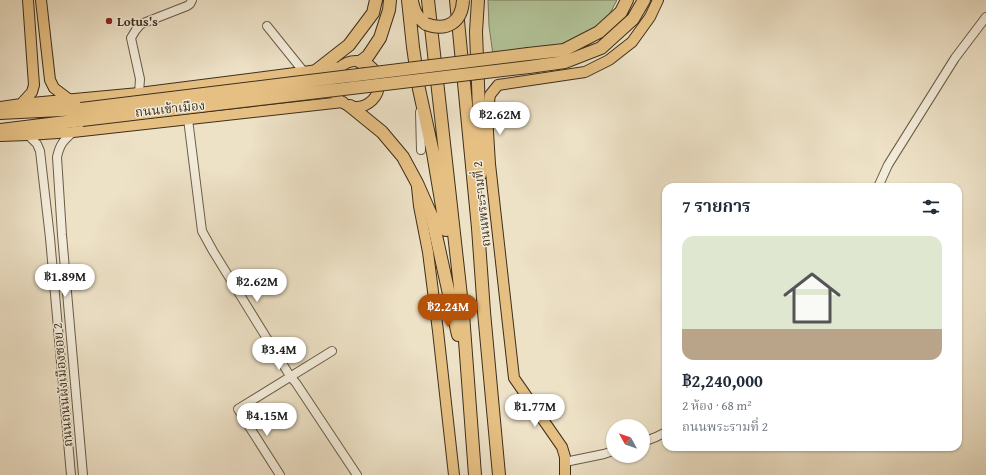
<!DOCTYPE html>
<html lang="th">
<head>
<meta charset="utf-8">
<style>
  body { margin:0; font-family:"Gentium Book Plus","Noto Serif Thai",serif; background:#f6f6f7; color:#1f2937; height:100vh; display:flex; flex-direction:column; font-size:15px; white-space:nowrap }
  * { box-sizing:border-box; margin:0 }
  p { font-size:13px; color:#747a83 }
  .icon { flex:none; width:22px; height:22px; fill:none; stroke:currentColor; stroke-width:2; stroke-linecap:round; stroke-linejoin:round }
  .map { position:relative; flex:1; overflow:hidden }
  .side { position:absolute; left:662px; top:183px; width:300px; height:268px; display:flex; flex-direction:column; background:#fff; border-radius:12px; box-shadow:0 1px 3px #0004 }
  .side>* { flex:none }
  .needle { width:26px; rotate:310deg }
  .controls { position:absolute; left:606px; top:419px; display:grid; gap:8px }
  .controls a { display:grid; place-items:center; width:44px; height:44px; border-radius:50%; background:#fff; box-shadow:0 1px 3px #0004; font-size:20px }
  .price { position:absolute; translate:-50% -34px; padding:0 9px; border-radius:14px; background:#fff; color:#222; font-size:13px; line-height:26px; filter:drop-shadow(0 1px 2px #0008) }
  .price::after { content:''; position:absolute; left:50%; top:24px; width:12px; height:9px; margin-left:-6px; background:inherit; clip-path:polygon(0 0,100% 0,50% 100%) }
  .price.current { background:#b45309; color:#fff }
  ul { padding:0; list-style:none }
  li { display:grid; align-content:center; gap:8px; height:212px; padding:0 20px }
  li+li { border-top:1px solid #e0e1e3 }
  li span { display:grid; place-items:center; height:124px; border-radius:12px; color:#555 }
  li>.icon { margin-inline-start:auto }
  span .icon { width:72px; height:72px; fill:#fffc; stroke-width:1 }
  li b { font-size:17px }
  h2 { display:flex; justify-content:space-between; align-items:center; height:48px; padding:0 20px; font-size:17px }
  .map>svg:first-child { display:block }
</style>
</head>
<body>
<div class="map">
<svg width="986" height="475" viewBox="0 0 986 475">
  <rect width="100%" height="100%" fill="#ede1c6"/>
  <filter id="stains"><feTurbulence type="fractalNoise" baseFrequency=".005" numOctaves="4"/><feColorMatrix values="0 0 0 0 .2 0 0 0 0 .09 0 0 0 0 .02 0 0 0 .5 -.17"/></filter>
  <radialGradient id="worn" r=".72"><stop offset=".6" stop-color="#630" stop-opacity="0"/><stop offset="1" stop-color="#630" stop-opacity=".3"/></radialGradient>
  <path fill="#b3c499" stroke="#787a5a" d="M 488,0 L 617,0 L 609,15 L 599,25 L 570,43 L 493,55 L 489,26 Z"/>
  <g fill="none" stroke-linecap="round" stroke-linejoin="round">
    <defs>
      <path id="minor" d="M 267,26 L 304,72
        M 139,93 L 140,79 L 131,38 C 134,32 137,28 141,24 L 187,6 L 190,4 L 192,0
        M 420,112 L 421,150
        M 188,119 L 202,231 L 213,251 L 290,376 L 296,383 L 357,475
        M 73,132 C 63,141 60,144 57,157 L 62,235 L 83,475
        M 28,135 L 37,144 L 40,151 L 50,238 L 71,475
        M 878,187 L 888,165 L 955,58 L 986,17
        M 643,442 L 656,437 L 666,432
        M 565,462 L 604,454 L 613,451
        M 280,475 L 238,409 L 332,351"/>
      <path id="major" d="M 41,0 L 50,80 L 54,88 L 70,100
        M333 84a23 23 0 1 1 46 0a23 23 0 1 1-46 0Z
        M 21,104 L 32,92 L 34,85 L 28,0
        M 0,107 L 21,104 L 139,93 L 341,67
        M 0,136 L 28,135 L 73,132 L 343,102
        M 417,187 L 419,206 L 428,252 L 438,331 L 454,475
        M 565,475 L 565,457 L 562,447 L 514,378 L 490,164 L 487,115 L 490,95 L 498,85 L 585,72 L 609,60 L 632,42 L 650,17 L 658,0"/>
      <path id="highway" d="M 408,0 L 413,47 L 419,89 L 433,153 L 446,230
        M 428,0 L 463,314 L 475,475
        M 456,0 L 478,228 L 484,312 L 499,475
        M 478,0 L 476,32 L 479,110 L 480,175
        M 412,1 C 414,12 417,17 426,24
        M 528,54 L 564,50 L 599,32 L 621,12 L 627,0
        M 360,62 L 368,56 L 380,38 L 389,10 L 390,0
        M 529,67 L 565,62 L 601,48 L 633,19 L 644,0
        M 317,70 L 349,45 L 373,13 L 376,0
        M 350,106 L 382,132 L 403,157 L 417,183 L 432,217 L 458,335
        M 0,113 L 81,109
        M 0,130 L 82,120"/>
    </defs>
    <use href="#minor" stroke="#6a5c46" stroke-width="10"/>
    <use href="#major" stroke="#3e2f1c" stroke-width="12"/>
    <use href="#highway" stroke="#3e2f1c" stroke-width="14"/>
    <use href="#minor" stroke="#f3ecda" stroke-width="8"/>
    <use href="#major" stroke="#e6c083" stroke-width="10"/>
    <use href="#highway" stroke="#e6c083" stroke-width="12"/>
    <defs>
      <path id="highway-bridge" d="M 426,24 C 447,32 462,22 463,0
        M 81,109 L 528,54
        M 82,120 L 529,67"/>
    </defs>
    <use href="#highway-bridge" stroke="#3e2f1c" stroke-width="14" stroke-linecap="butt"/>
    <use href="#highway-bridge" stroke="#e6c083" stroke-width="12"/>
  </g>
  <circle fill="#8f2418" stroke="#f3ecda" stroke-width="1.5" cx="109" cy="21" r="4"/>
  <g text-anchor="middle" stroke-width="3" stroke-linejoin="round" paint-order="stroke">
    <g font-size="13" font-weight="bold" fill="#3e2f1c" stroke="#f3ecda" text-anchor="start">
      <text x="117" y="26">Lotus's</text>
    </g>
    <g font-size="13" fill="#3e2f1c" stroke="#f3ecda">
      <text transform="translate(170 108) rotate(-6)" y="5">ถนนเข้าเมือง</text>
      <text transform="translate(481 204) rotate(-96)" y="5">ถนนพระรามที่ 2</text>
      <text transform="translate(62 385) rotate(-95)" y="5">ถนนถนนผังเมืองซอย 2</text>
    </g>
  </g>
  <rect width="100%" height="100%" filter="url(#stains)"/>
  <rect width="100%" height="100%" fill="url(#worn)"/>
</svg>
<div class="controls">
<a><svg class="needle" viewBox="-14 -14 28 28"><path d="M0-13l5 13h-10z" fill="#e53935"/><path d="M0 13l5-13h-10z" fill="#747a83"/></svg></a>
</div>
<b class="price" style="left:500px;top:136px">฿2.62M</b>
<b class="price" style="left:65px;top:298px">฿1.89M</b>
<b class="price" style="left:257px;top:303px">฿2.62M</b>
<b class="price current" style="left:448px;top:328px">฿2.24M</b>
<b class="price" style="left:279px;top:371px">฿3.4M</b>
<b class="price" style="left:535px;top:428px">฿1.77M</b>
<b class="price" style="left:267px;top:437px">฿4.15M</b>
<section class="side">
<h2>7 รายการ<svg class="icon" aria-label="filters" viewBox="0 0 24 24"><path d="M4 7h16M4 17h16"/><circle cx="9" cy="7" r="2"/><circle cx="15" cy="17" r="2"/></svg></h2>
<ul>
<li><span style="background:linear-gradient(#dfe7d0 75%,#b9a48a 0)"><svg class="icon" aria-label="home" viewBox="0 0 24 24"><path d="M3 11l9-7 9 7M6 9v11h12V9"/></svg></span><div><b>฿2,240,000</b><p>2 ห้อง · 68 m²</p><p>ถนนพระรามที่ 2</p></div></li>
</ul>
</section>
</div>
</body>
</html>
